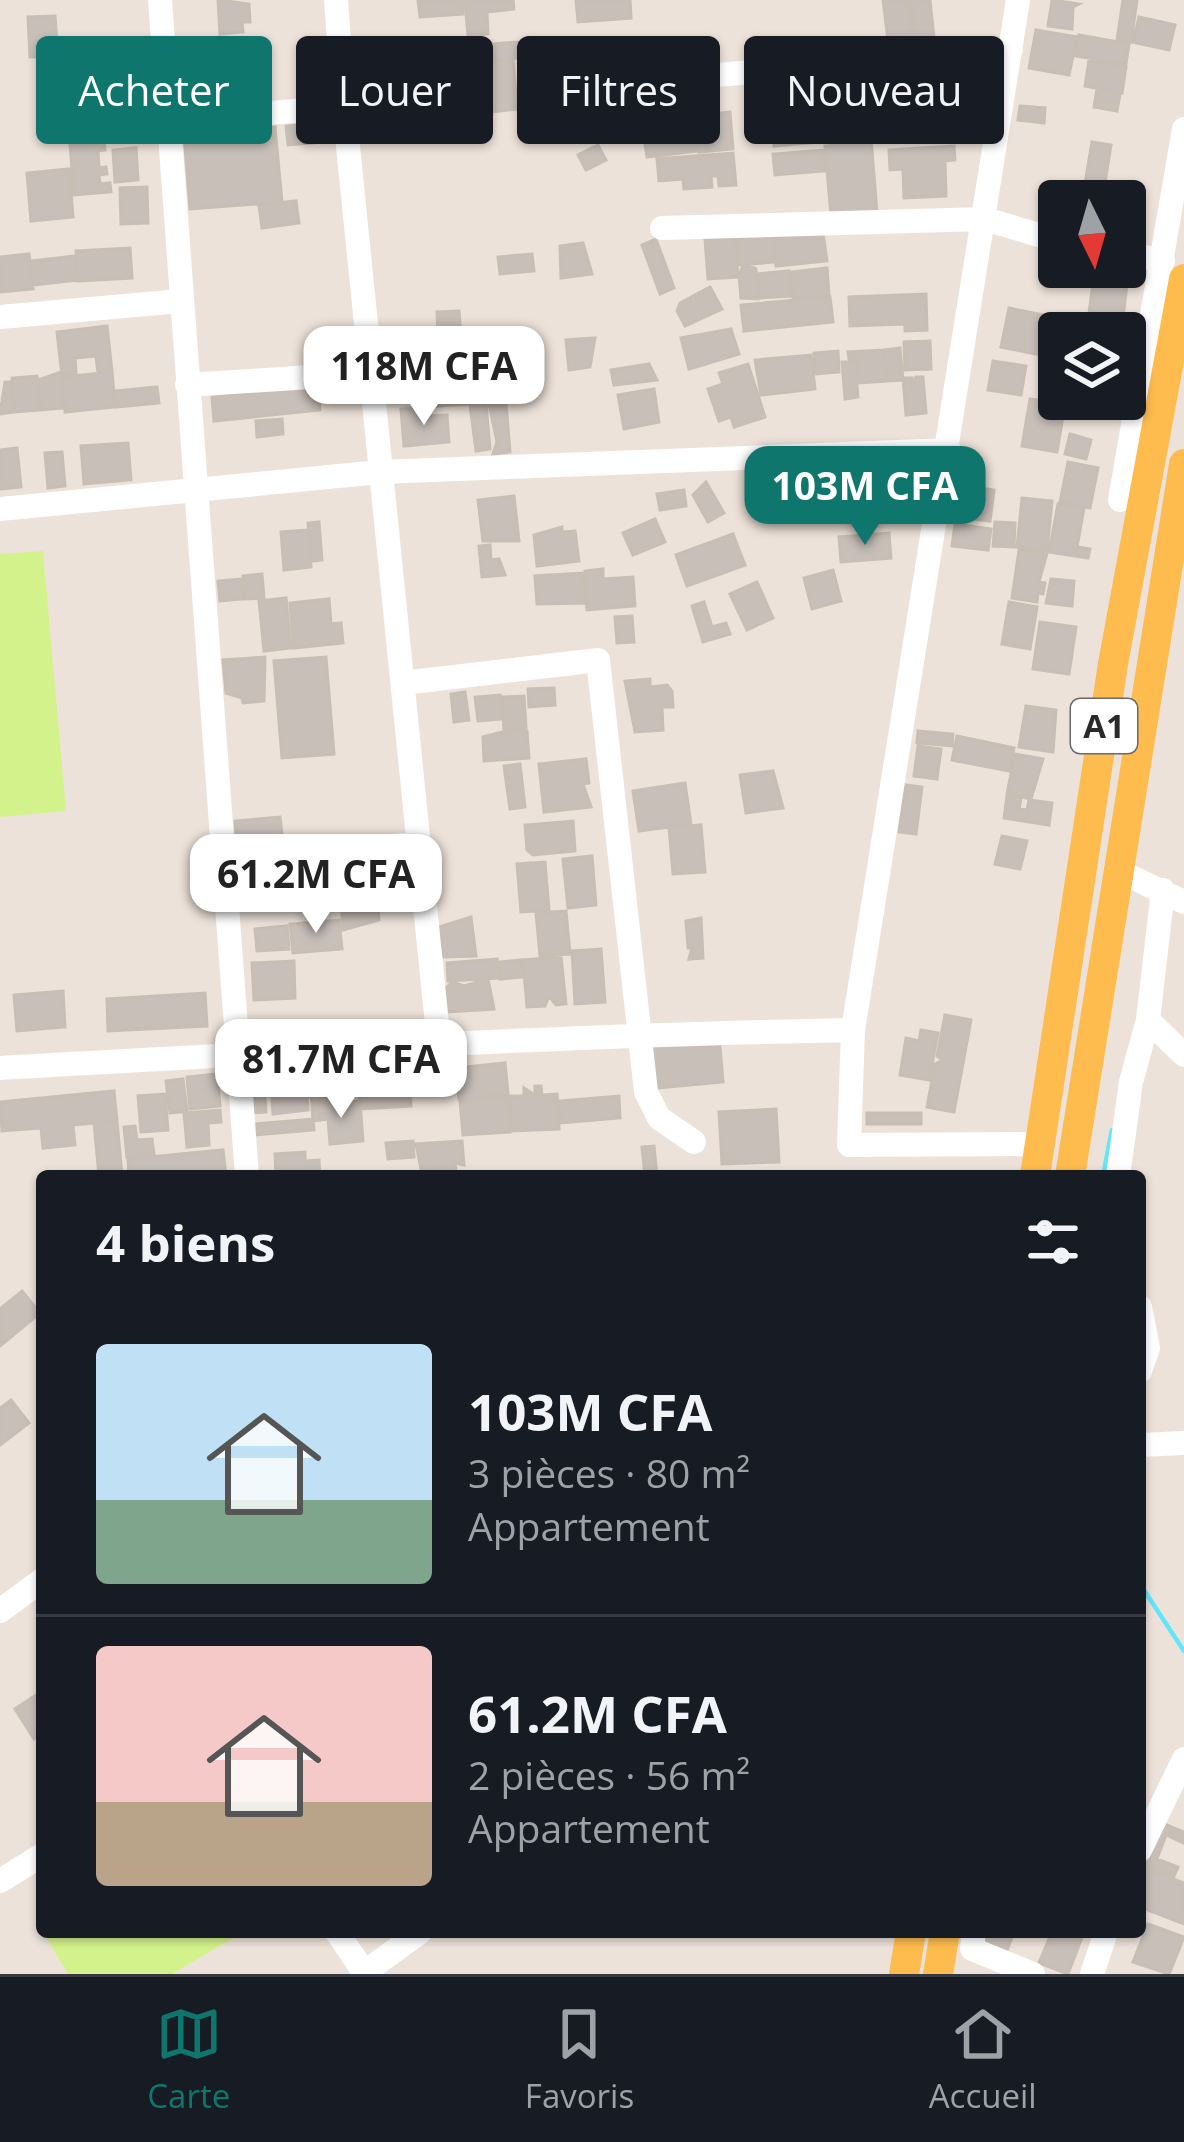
<!DOCTYPE html>
<html lang="fr">
<head>
<meta charset="utf-8">
<style>
  body { margin:0; font-family:"Open Sans",sans-serif; background:#20242c; color:#f1f3f6; height:100vh; display:flex; flex-direction:column; font-size:45px; white-space:nowrap }
  * { box-sizing:border-box; margin:0 }
  p { font-size:39px; color:#9ea1a6 }
  .icon { flex:none; width:66px; height:66px; fill:none; stroke:currentColor; stroke-width:2; stroke-linecap:round; stroke-linejoin:round }
  .map { position:relative; flex:1; overflow:hidden }
  .details { position:absolute; left:36px; top:1170px; width:1110px; height:768px; display:flex; flex-direction:column; background:#171b24; border-radius:12px; box-shadow:0 3px 9px #0004 }
  .details>* { flex:none }
  .top-card { position:absolute; left:36px; top:36px; width:1113px; height:108px; display:flex; gap:24px }
  .needle { width:78px; rotate:175deg }
  .buttons { position:absolute; left:1038px; top:180px; display:grid; gap:24px }
  .buttons a { display:grid; place-items:center; width:108px; height:108px; border-radius:12px; background:#171b24; box-shadow:0 3px 9px #0004; font-size:60px }
  .price { position:absolute; translate:-50% -102px; padding:0 27px; border-radius:24px; background:#fff; color:#222; font-size:39px; line-height:78px; filter:drop-shadow(0 3px 6px #0008) }
  .price::after { content:''; position:absolute; left:50%; top:72px; width:36px; height:27px; margin-left:-18px; background:inherit; clip-path:polygon(0 0,100% 0,50% 100%) }
  .price.selected { background:#0f766e; color:#fff }
  ul { padding:0; list-style:none }
  li { display:flex; align-items:center; gap:36px; height:300px; padding:0 60px }
  li+li { border-top:3px solid #363941 }
  li span { display:grid; place-items:center; flex:none; width:336px; height:240px; border-radius:12px; color:#555 }
  li>.icon { margin-inline-start:auto }
  span .icon { width:144px; height:144px; fill:#fffc; stroke-width:1 }
  li b { font-size:51px }
  h2 { display:flex; justify-content:space-between; align-items:center; height:144px; padding:0 60px; font-size:51px }
  .tag { padding:0 42px; border-radius:12px; background:#171b24; box-shadow:0 3px 9px #0004; font-size:42px; line-height:108px }
  .tag.selected { background:#0f766e; color:#fff }
  .tab-bar { display:flex; justify-content:space-around; align-items:center; height:168px; border-top:3px solid #363941; background:#171b24; font-size:33px; color:#9ea1a6 }
  .tab-bar a { display:grid; justify-items:center; gap:6px }
  .tab-bar .selected { color:#0f766e }
  .map>svg:first-child { display:block }
</style>
</head>
<body>
<div class="map">
<svg width="1184" height="1974" viewBox="0 0 1184 1974">
  <rect width="100%" height="100%" fill="#ede2d9"/>
  <path fill="#d4f28b" d="M 43,551 L 66,811 L 0,817 L 0,554 Z
    M 43,1932 L 243,1932 L 172,1974 L 68,1974 Z"/>
  <g fill="none" stroke-linecap="round" stroke-linejoin="round">
    <path stroke="#62e6fa" stroke-width="4.5" d="M 1103,1176 L 1112,1130
      M 1140,1584 L 1184,1651"/>
  </g>
  <path fill="#c8bfb9" stroke="#c8beb3" stroke-width="3" d="M 218,0 L 249,4 L 250,22 L 242,22 L 243,32 L 220,34 Z
    M 418,0 L 462,0 L 463,14 L 420,17 Z
    M 465,0 L 513,0 L 514,9 L 487,12 L 488,34 L 468,36 Z
    M 576,0 L 630,0 L 631,18 L 578,22 Z
    M 883,0 L 908,0 L 912,37 L 888,40 Z
    M 911,0 L 930,0 L 934,38 L 915,40 Z
    M 1052,0 L 1079,4 L 1073,7 L 1072,29 L 1048,26 Z
    M 1123,0 L 1137,0 L 1131,42 L 1117,40 Z
    M 55,16 L 58,56 L 30,57 L 28,17 Z
    M 1139,17 L 1175,25 L 1169,50 L 1133,42 Z
    M 1036,30 L 1077,37 L 1069,75 L 1029,68 Z
    M 1079,35 L 1129,44 L 1126,64 L 1076,56 Z
    M 625,39 L 630,56 L 601,64 L 596,46 Z
    M 517,42 L 518,58 L 493,59 L 491,44 Z
    M 91,53 L 100,98 L 66,101 L 61,56 Z
    M 133,57 L 137,95 L 126,96 L 122,58 Z
    M 442,58 L 443,75 L 416,77 L 414,60 Z
    M 117,59 L 124,97 L 103,99 L 99,60 Z
    M 513,59 L 517,109 L 491,112 L 486,62 Z
    M 221,60 L 223,94 L 200,95 L 198,62 Z
    M 1089,60 L 1126,67 L 1122,93 L 1085,86 Z
    M 405,61 L 407,77 L 380,79 L 378,63 Z
    M 196,62 L 198,95 L 178,96 L 177,63 Z
    M 476,68 L 480,109 L 454,112 L 450,79 Z
    M 959,73 L 963,139 L 930,141 L 927,105 L 879,108 L 877,79 Z
    M 1097,89 L 1120,94 L 1117,111 L 1094,107 Z
    M 63,94 L 67,132 L 42,135 L 38,97 Z
    M 673,96 L 673,126 L 646,127 L 646,109 L 634,109 L 634,97 Z
    M 692,96 L 698,151 L 647,157 L 643,131 L 662,128 L 667,134 L 666,127 L 678,126 L 684,132 L 676,97 Z
    M 627,98 L 644,130 L 621,137 L 606,109 Z
    M 1020,106 L 1045,108 L 1044,123 L 1018,120 Z
    M 730,112 L 733,149 L 699,152 L 697,129 L 715,127 L 714,114 Z
    M 827,114 L 830,141 L 774,146 L 772,119 Z
    M 869,114 L 877,212 L 831,216 L 825,146 L 836,145 L 833,117 Z
    M 323,123 L 325,142 L 288,145 L 286,126 Z
    M 275,127 L 282,202 L 190,209 L 184,134 Z
    M 104,141 L 105,150 L 98,151 L 99,168 L 106,167 L 107,174 L 99,175 L 100,184 L 110,183 L 111,192 L 74,195 L 70,144 Z
    M 1092,142 L 1111,145 L 1102,201 L 1082,201 Z
    M 598,145 L 606,160 L 586,170 L 578,155 Z
    M 954,146 L 955,160 L 945,161 L 946,196 L 904,198 L 903,169 L 890,170 L 889,150 Z
    M 136,148 L 138,180 L 115,182 L 113,150 Z
    M 823,150 L 825,171 L 775,175 L 773,154 Z
    M 733,153 L 736,185 L 719,186 L 718,176 L 711,176 L 712,187 L 684,189 L 683,179 L 659,181 L 657,159 Z
    M 69,169 L 73,217 L 31,221 L 27,173 Z
    M 147,187 L 148,223 L 121,224 L 120,188 Z
    M 1107,191 L 1138,196 L 1132,235 L 1125,234 L 1125,201 L 1105,201 Z
    M 296,201 L 299,223 L 262,228 L 259,205 Z
    M 772,232 L 775,262 L 739,265 L 736,236 Z
    M 823,233 L 827,261 L 776,266 L 773,238 Z
    M 735,237 L 738,277 L 708,279 L 705,239 Z
    M 656,239 L 674,288 L 660,294 L 642,245 Z
    M 583,243 L 592,274 L 561,278 L 560,246 Z
    M 130,248 L 132,278 L 78,281 L 76,251 Z
    M 29,254 L 33,289 L 0,292 L 0,257 Z
    M 532,254 L 534,271 L 500,274 L 498,257 Z
    M 75,256 L 78,280 L 33,285 L 31,261 Z
    M 750,265 L 756,269 L 758,299 L 741,298 L 739,275 L 743,266 Z
    M 1095,267 L 1129,267 L 1122,326 L 1088,321 Z
    M 827,268 L 829,295 L 793,298 L 791,272 Z
    M 789,271 L 791,296 L 759,298 L 757,274 Z
    M 710,287 L 722,309 L 685,326 L 677,311 L 680,303 Z
    M 926,294 L 927,330 L 905,331 L 905,324 L 850,326 L 849,297 Z
    M 830,297 L 833,322 L 744,331 L 741,305 Z
    M 1009,308 L 1053,317 L 1045,356 L 1001,347 Z
    M 459,311 L 462,351 L 439,353 L 437,312 Z
    M 107,326 L 112,371 L 98,373 L 96,356 L 75,358 L 76,374 L 62,376 L 57,332 Z
    M 731,329 L 739,354 L 689,369 L 681,338 Z
    M 595,338 L 590,367 L 569,370 L 566,340 Z
    M 930,341 L 931,369 L 905,370 L 904,342 Z
    M 900,348 L 903,380 L 887,381 L 884,350 Z
    M 884,350 L 887,381 L 858,383 L 856,359 L 849,359 L 848,352 Z
    M 838,351 L 839,372 L 816,374 L 814,353 Z
    M 811,355 L 815,389 L 761,395 L 755,360 Z
    M 855,361 L 858,397 L 845,399 L 842,362 Z
    M 993,361 L 1026,366 L 1021,395 L 988,390 Z
    M 649,364 L 657,380 L 614,385 L 611,370 Z
    M 748,364 L 765,417 L 734,427 L 731,417 L 719,421 L 708,389 L 723,384 L 719,373 Z
    M 61,372 L 64,408 L 41,410 L 38,380 Z
    M 112,372 L 115,407 L 65,412 L 62,377 Z
    M 37,376 L 40,410 L 15,412 L 12,378 Z
    M 466,377 L 468,404 L 427,407 L 425,380 Z
    M 916,377 L 923,377 L 926,413 L 906,415 L 903,378 L 912,378 L 912,386 Z
    M 5,382 L 12,382 L 14,412 L 0,414 Z
    M 157,387 L 159,403 L 116,407 L 115,391 Z
    M 318,387 L 320,410 L 214,421 L 212,397 Z
    M 654,389 L 659,422 L 624,429 L 618,395 Z
    M 1030,399 L 1065,404 L 1057,452 L 1022,446 Z
    M 506,403 L 510,452 L 493,454 L 497,442 L 489,404 Z
    M 486,404 L 490,449 L 476,451 L 470,405 Z
    M 420,408 L 421,416 L 447,415 L 449,442 L 404,446 L 401,409 Z
    M 282,419 L 283,434 L 257,437 L 256,421 Z
    M 1070,434 L 1091,440 L 1086,459 L 1065,454 Z
    M 128,443 L 131,480 L 84,484 L 81,446 Z
    M 17,448 L 21,487 L 0,489 L 0,450 Z
    M 62,452 L 65,486 L 48,488 L 45,453 Z
    M 1068,462 L 1098,468 L 1090,508 L 1060,502 Z
    M 788,476 L 799,507 L 763,520 L 752,489 Z
    M 706,482 L 724,513 L 708,522 L 693,495 Z
    M 960,485 L 994,490 L 990,521 L 956,517 Z
    M 684,490 L 686,506 L 660,510 L 657,494 Z
    M 514,496 L 519,541 L 483,541 L 478,500 Z
    M 1022,498 L 1052,501 L 1047,550 L 1017,547 Z
    M 1058,504 L 1084,508 L 1077,547 L 1090,549 L 1088,558 L 1049,552 Z
    M 655,519 L 665,542 L 633,555 L 623,533 Z
    M 319,522 L 322,560 L 312,561 L 308,523 Z
    M 995,522 L 1015,523 L 1014,547 L 993,546 Z
    M 955,524 L 991,529 L 988,550 L 952,546 Z
    M 562,527 L 562,532 L 575,531 L 579,561 L 537,566 L 534,535 Z
    M 308,530 L 311,567 L 284,570 L 281,532 Z
    M 889,533 L 891,558 L 841,562 L 839,537 Z
    M 733,534 L 745,565 L 687,586 L 676,555 Z
    M 490,545 L 491,560 L 499,559 L 505,575 L 482,577 L 479,546 Z
    M 1019,550 L 1047,553 L 1039,582 L 1045,583 L 1043,594 L 1038,593 L 1037,602 L 1012,598 Z
    M 603,569 L 603,579 L 633,577 L 635,606 L 587,610 L 585,571 Z
    M 833,570 L 841,601 L 812,609 L 804,578 Z
    M 583,573 L 585,603 L 537,604 L 535,576 Z
    M 262,574 L 264,598 L 245,599 L 243,576 Z
    M 241,579 L 243,599 L 220,601 L 218,581 Z
    M 1051,579 L 1074,581 L 1072,606 L 1046,603 Z
    M 757,582 L 773,618 L 747,630 L 730,594 Z
    M 286,598 L 291,648 L 264,651 L 259,601 Z
    M 329,599 L 331,624 L 341,623 L 343,643 L 294,648 L 290,603 Z
    M 704,602 L 712,627 L 726,623 L 730,634 L 703,642 L 692,606 Z
    M 1009,602 L 1037,607 L 1030,649 L 1002,644 Z
    M 632,616 L 634,642 L 617,643 L 615,617 Z
    M 1040,622 L 1076,627 L 1069,674 L 1033,669 Z
    M 265,657 L 264,701 L 243,703 L 242,698 L 226,693 L 223,660 Z
    M 326,657 L 334,754 L 282,758 L 274,661 Z
    M 650,679 L 650,687 L 667,685 L 672,691 L 673,707 L 662,707 L 663,730 L 635,732 L 625,681 Z
    M 554,688 L 555,705 L 529,707 L 528,689 Z
    M 465,692 L 469,720 L 454,722 L 451,694 Z
    M 500,695 L 502,719 L 478,721 L 475,697 Z
    M 524,696 L 526,728 L 504,730 L 502,697 Z
    M 1026,706 L 1056,710 L 1053,752 L 1019,747 Z
    M 527,731 L 529,758 L 484,761 L 483,737 L 502,732 L 505,739 L 505,732 Z
    M 918,731 L 953,734 L 952,746 L 917,743 Z
    M 957,736 L 1014,748 L 1009,771 L 952,760 Z
    M 918,746 L 941,749 L 937,779 L 914,776 Z
    M 1015,754 L 1043,759 L 1031,799 L 1007,794 Z
    M 586,759 L 589,783 L 583,784 L 591,807 L 544,812 L 539,764 Z
    M 520,764 L 525,807 L 510,809 L 504,766 Z
    M 773,771 L 783,808 L 746,813 L 740,775 Z
    M 685,783 L 691,824 L 639,831 L 633,791 Z
    M 906,785 L 922,787 L 916,834 L 899,832 Z
    M 1007,796 L 1021,798 L 1019,809 L 1027,810 L 1029,800 L 1052,803 L 1049,825 L 1004,818 Z
    M 280,817 L 283,843 L 237,847 L 235,821 Z
    M 573,821 L 575,851 L 533,855 L 527,850 L 525,825 Z
    M 701,825 L 705,872 L 673,874 L 669,828 Z
    M 1002,836 L 1027,841 L 1020,869 L 995,864 Z
    M 592,856 L 596,905 L 568,908 L 563,859 Z
    M 545,862 L 549,910 L 521,912 L 517,864 Z
    M 334,877 L 337,909 L 302,911 L 300,880 Z
    M 376,886 L 379,920 L 343,930 L 340,889 Z
    M 566,911 L 570,954 L 540,956 L 536,913 Z
    M 471,917 L 476,956 L 444,957 L 439,927 Z
    M 701,918 L 703,958 L 689,959 L 692,948 L 688,948 L 686,921 Z
    M 339,920 L 342,949 L 293,953 L 290,924 Z
    M 287,926 L 289,949 L 257,951 L 255,929 Z
    M 601,949 L 605,1002 L 575,1004 L 572,951 Z
    M 561,957 L 566,1004 L 556,1005 L 549,996 L 545,1006 L 527,1007 L 523,960 Z
    M 497,959 L 499,978 L 448,981 L 447,963 Z
    M 521,960 L 523,977 L 500,979 L 499,962 Z
    M 294,961 L 295,998 L 254,1000 L 252,963 Z
    M 488,979 L 494,1009 L 448,1012 L 446,988 L 452,982 L 464,986 Z
    M 63,991 L 65,1027 L 17,1031 L 14,995 Z
    M 205,993 L 207,1026 L 108,1031 L 107,999 Z
    M 945,1015 L 971,1020 L 954,1112 L 927,1107 L 935,1064 L 943,1060 L 937,1056 Z
    M 333,1022 L 334,1036 L 308,1039 L 307,1024 Z
    M 921,1030 L 938,1033 L 929,1080 L 900,1075 L 906,1038 L 919,1041 Z
    M 719,1035 L 723,1082 L 646,1089 L 642,1041 Z
    M 505,1063 L 508,1094 L 459,1099 L 456,1068 Z
    M 409,1067 L 411,1106 L 360,1109 L 358,1069 Z
    M 330,1072 L 333,1103 L 312,1105 L 309,1074 Z
    M 217,1074 L 220,1106 L 190,1109 L 187,1077 Z
    M 183,1079 L 187,1111 L 170,1113 L 166,1081 Z
    M 264,1079 L 266,1112 L 250,1113 L 248,1080 Z
    M 306,1080 L 308,1110 L 273,1114 L 271,1084 Z
    M 535,1086 L 541,1086 L 542,1095 L 557,1094 L 559,1129 L 512,1131 L 510,1096 L 524,1096 L 524,1088 L 535,1095 Z
    M 114,1091 L 117,1121 L 73,1125 L 75,1145 L 43,1148 L 41,1128 L 2,1131 L 0,1102 Z
    M 165,1094 L 168,1130 L 141,1132 L 138,1096 Z
    M 619,1096 L 620,1118 L 561,1123 L 559,1101 Z
    M 507,1097 L 510,1132 L 463,1135 L 460,1101 Z
    M 360,1101 L 363,1141 L 330,1144 L 328,1119 L 313,1121 L 312,1106 Z
    M 776,1109 L 779,1162 L 722,1164 L 719,1112 Z
    M 220,1110 L 221,1122 L 208,1123 L 209,1145 L 187,1147 L 184,1113 Z
    M 867,1113 L 921,1113 L 921,1124 L 867,1124 Z
    M 313,1119 L 314,1130 L 256,1135 L 255,1124 Z
    M 117,1121 L 122,1176 L 99,1176 L 94,1123 Z
    M 135,1126 L 137,1140 L 152,1139 L 154,1154 L 127,1157 L 124,1127 Z
    M 413,1141 L 414,1157 L 388,1159 L 386,1143 Z
    M 462,1141 L 464,1165 L 455,1163 L 456,1171 L 443,1172 L 440,1164 L 441,1173 L 422,1174 L 416,1144 Z
    M 654,1146 L 657,1176 L 645,1176 L 642,1147 Z
    M 223,1150 L 226,1176 L 129,1176 L 128,1159 Z
    M 305,1152 L 305,1161 L 319,1160 L 320,1176 L 276,1176 L 275,1154 Z
    M 22,1291 L 40,1313 L 0,1346 L 0,1309 Z
    M 11,1400 L 29,1423 L 0,1445 L 0,1408 Z
    M 42,1691 L 42,1734 L 34,1739 L 15,1709 Z
    M 1157,1821 L 1184,1832 L 1184,1843 L 1166,1835 L 1157,1859 L 1178,1867 L 1174,1876 L 1141,1863 Z
    M 1140,1866 L 1184,1883 L 1184,1924 L 1140,1907 Z
    M 1148,1924 L 1184,1937 L 1169,1974 L 1133,1962 Z
    M 980,1932 L 1014,1932 L 1006,1953 L 977,1942 Z
    M 1052,1932 L 1084,1932 L 1068,1974 L 1039,1963 Z"/>
  <g fill="none" stroke-linecap="round" stroke-linejoin="round">
    <path stroke="#fff" stroke-width="24" d="M 160,0 L 247,1176
      M 336,0 L 344,107
      M 1018,0 L 853,1030 L 849,1145 L 1041,1144
      M 622,83 L 1011,50
      M 172,121 L 344,107 L 439,1044
      M 662,228 L 985,219 L 1059,241
      M 1125,253 L 1163,261
      M 0,317 L 181,301
      M 187,385 L 326,376
      M 1120,500 L 1184,129
      M 0,509 L 380,472 L 949,450
      M 403,683 L 598,660 L 646,1092 L 659,1118 L 694,1142
      M 223,858 L 419,844
      M 1121,872 L 1184,902
      M 1148,1020 L 1184,1055
      M 0,1068 C 284,1052 568,1035 853,1030
      M 1118,1176 L 1131,1082 L 1148,1020 L 1163,890
      M 1140,1307 L 1148,1348 L 1140,1371
      M 1140,1445 L 1184,1443
      M 0,1611 L 42,1580
      M 1140,1850 L 1184,1759
      M 0,1881 L 42,1855
      M 337,1932 L 365,1974
      M 974,1932 L 972,1949 L 1033,1974
      M 364,1973 L 420,1932
      M 1092,1974 L 1106,1932"/>
    <path stroke="#febc4e" stroke-width="30" d="M 1035,1176 L 1113,664 L 1184,279
      M 1070,1176 L 1184,464
      M 904,1974 L 911,1932
      M 938,1974 L 945,1932"/>
  </g>
  <g text-anchor="middle" stroke-width="10" stroke-linejoin="round" paint-order="stroke">
    <rect fill="#fff" stroke="#696969" stroke-width="3" x="1071" y="699" width="66" height="54" rx="9"/>
    <g font-size="33" font-weight="bold" fill="#292929">
      <text x="1104" y="738">A1</text>
    </g>
  </g>
</svg>
<div class="buttons">
<a><svg class="needle" viewBox="-14 -14 28 28"><path d="M0-13l5 13h-10z" fill="#e53935"/><path d="M0 13l5-13h-10z" fill="#9ea1a6"/></svg></a>
<a><svg class="icon" aria-label="layers" viewBox="0 0 24 24"><path d="M12 4l9 5-9 5-9-5zM3 14l9 5 9-5"/></svg></a>
</div>
<b class="price" style="left:424px;top:428px">118M CFA</b>
<b class="price selected" style="left:865px;top:548px">103M CFA</b>
<b class="price" style="left:316px;top:936px">61.2M CFA</b>
<b class="price" style="left:341px;top:1121px">81.7M CFA</b>
<div class="top-card">
<a class="tag selected">Acheter</a>
<a class="tag">Louer</a>
<a class="tag">Filtres</a>
<a class="tag">Nouveau</a>
</div>
<section class="details">
<h2>4 biens<svg class="icon" aria-label="filters" viewBox="0 0 24 24"><path d="M4 7h16M4 17h16"/><circle cx="9" cy="7" r="2"/><circle cx="15" cy="17" r="2"/></svg></h2>
<ul>
<li><span style="background:linear-gradient(#bfe0f5 65%,#7fa58c 0)"><svg class="icon" aria-label="home" viewBox="0 0 24 24"><path d="M3 11l9-7 9 7M6 9v11h12V9"/></svg></span><div><b>103M CFA</b><p>3 pièces · 80 m²</p><p>Appartement</p></div></li>
<li><span style="background:linear-gradient(#f6c9c9 65%,#b9a48a 0)"><svg class="icon" aria-label="home" viewBox="0 0 24 24"><path d="M3 11l9-7 9 7M6 9v11h12V9"/></svg></span><div><b>61.2M CFA</b><p>2 pièces · 56 m²</p><p>Appartement</p></div></li>
</ul>
</section>
</div>
<nav class="tab-bar">
<a class="selected"><svg class="icon" aria-label="map" viewBox="0 0 24 24"><path d="M3 6l6-2 6 2 6-2v14l-6 2-6-2-6 2zM9 4v14M15 6v14"/></svg>Carte</a>
<a><svg class="icon" aria-label="saved" viewBox="0 0 24 24"><path d="M7 4h10v16l-5-4-5 4z"/></svg>Favoris</a>
<a><svg class="icon" aria-label="home" viewBox="0 0 24 24"><path d="M3 11l9-7 9 7M6 9v11h12V9"/></svg>Accueil</a>
</nav>
</body>
</html>
